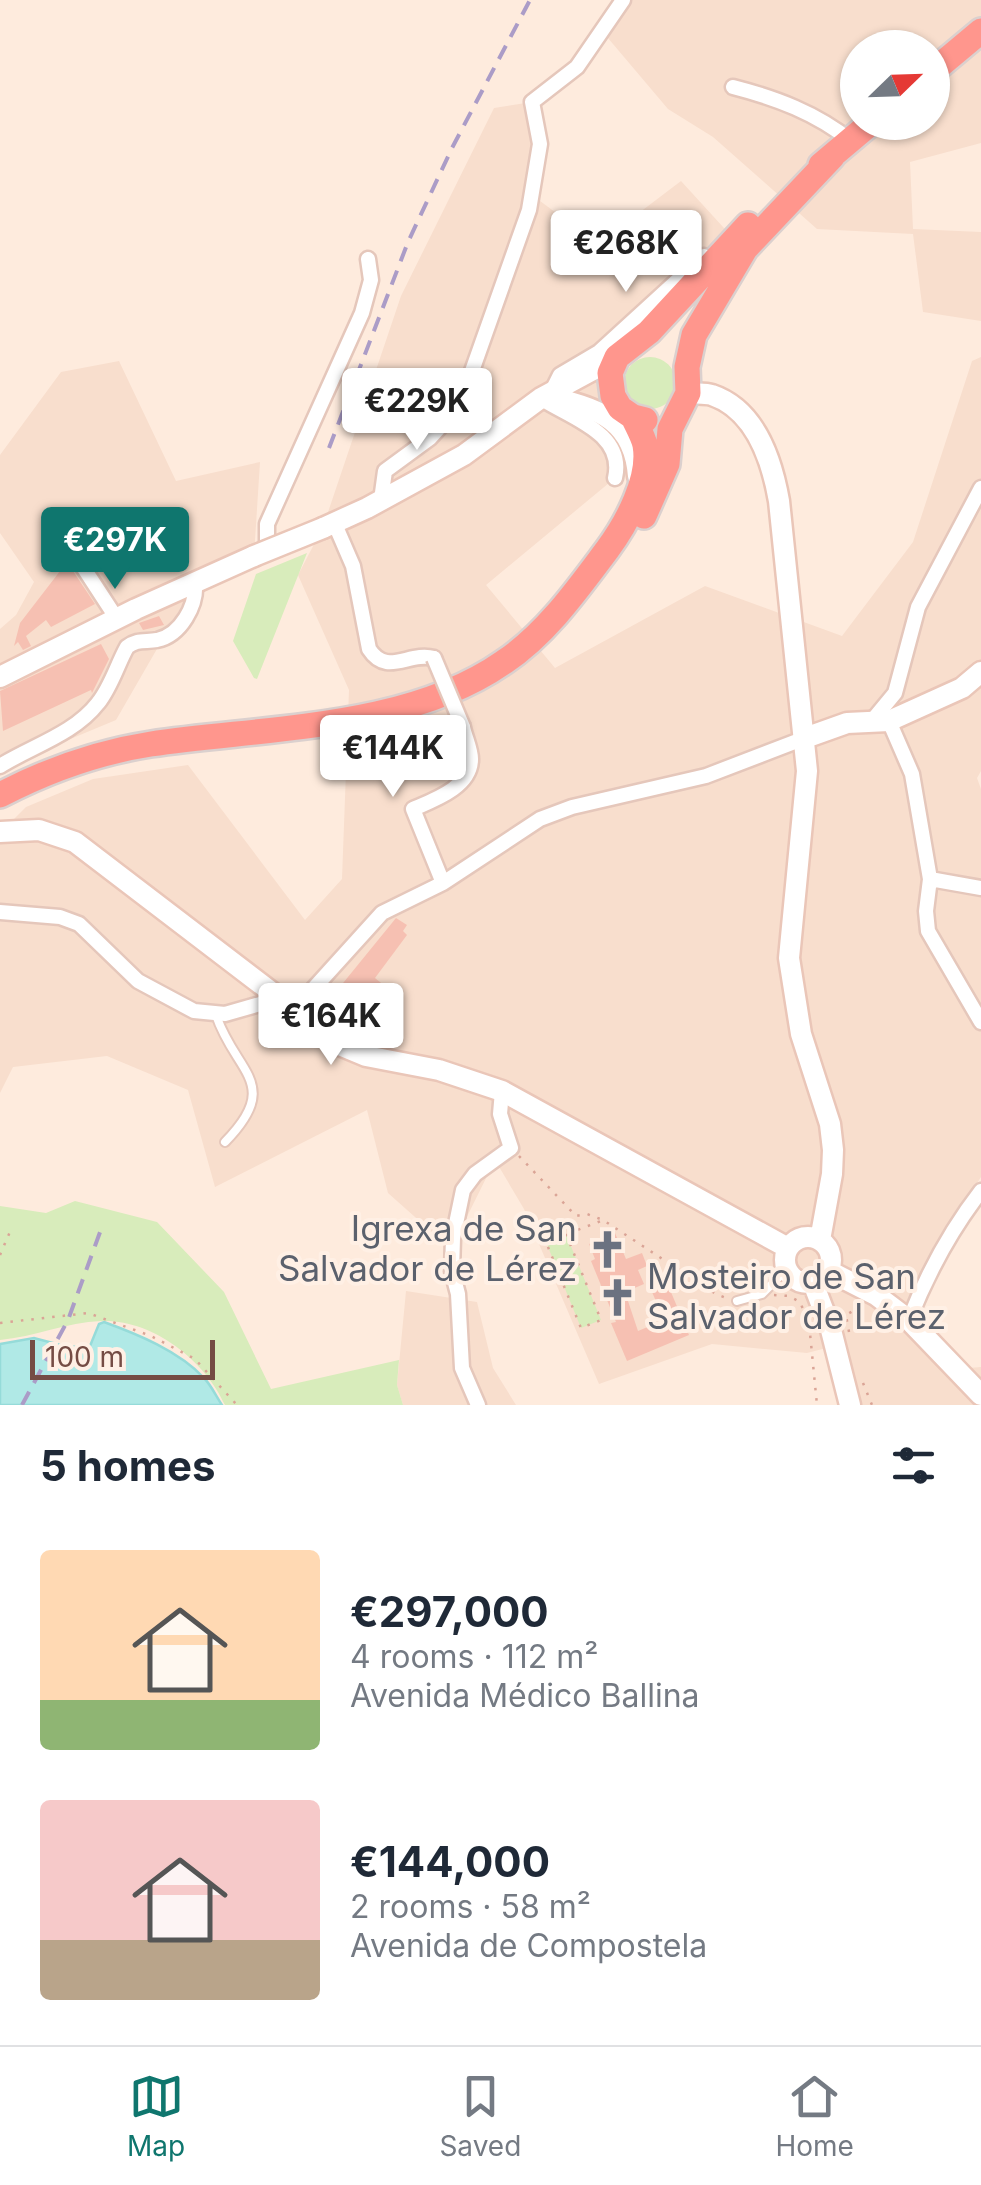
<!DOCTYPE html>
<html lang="en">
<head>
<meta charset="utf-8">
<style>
  body { margin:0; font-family:Inter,sans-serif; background:#f6f6f7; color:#1f2937; height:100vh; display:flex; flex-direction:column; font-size:38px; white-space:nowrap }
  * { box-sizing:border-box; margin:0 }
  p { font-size:32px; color:#747a83 }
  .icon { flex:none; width:55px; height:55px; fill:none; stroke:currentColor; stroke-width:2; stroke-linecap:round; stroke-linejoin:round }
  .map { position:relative; height:1405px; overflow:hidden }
  .drawer { display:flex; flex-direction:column; background:#fff; flex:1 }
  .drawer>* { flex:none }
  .needle { width:65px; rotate:67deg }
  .tools { position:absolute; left:840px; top:30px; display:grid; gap:20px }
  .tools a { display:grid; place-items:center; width:110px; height:110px; border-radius:50%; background:#fff; box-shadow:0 2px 8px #0004; font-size:50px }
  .scale { position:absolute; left:30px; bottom:25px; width:185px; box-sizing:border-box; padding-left:10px; border:5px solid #754c44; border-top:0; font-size:28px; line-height:35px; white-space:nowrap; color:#754c44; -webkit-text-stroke:8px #fff0e5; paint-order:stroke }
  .price { position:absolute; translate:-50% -85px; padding:0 22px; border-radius:10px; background:#fff; color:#222; font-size:32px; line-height:65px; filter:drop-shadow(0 2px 5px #0008) }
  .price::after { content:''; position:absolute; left:50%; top:60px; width:30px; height:22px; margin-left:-15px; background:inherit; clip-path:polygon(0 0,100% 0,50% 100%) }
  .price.current { background:#0f766e; color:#fff }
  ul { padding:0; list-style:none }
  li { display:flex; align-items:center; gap:30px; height:250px; padding:0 40px }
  li span { display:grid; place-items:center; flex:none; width:280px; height:200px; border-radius:10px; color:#555 }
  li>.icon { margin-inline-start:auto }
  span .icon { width:120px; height:120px; fill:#fffc; stroke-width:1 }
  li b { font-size:42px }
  h2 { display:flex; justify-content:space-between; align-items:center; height:120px; padding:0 40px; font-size:42px }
  .dock { display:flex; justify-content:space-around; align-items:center; height:140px; border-top:2px solid #e0e1e3; background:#fff; font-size:28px; color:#747a83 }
  .dock a { display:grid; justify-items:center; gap:5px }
  .dock .current { color:#0f766e }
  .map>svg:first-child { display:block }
</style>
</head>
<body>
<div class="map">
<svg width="981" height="1405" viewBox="0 0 981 1405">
  <rect width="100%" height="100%" fill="#feebdd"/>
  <path fill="#f8decd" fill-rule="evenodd" d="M 620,0 L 981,0 L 981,143 L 910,162 L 913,229 L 981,232 L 981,321 L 923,312 L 913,234 L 817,229 L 713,137 L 668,109 L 602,31 ZM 858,48 L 932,48 L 932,122 L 858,122 Z
    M 532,102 L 532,195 L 598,244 L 681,181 L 734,239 L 632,344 L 607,437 L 615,478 L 486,585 L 555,668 L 705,586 L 842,636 L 913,542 L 972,361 L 981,357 L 981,771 L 977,778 L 981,789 L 981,1177 L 925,1265 L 912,1296 L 909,1319 L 956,1369 L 981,1367 L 981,1405 L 862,1405 L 842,1344 L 807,1353 L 712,1344 L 599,1384 L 524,1209 L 495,1160 L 451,1249 L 388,1193 L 367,1110 L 215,1187 L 188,1090 L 107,1056 L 13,1067 L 0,1093 L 0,833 L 26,807 L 93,779 L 188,765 L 305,920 L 342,879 L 349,690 L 298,575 L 323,527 L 401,296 L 494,108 Z
    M 119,361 L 176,481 L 260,462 L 254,556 L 195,583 L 116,720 L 20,760 L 0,774 L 0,629 L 16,615 L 34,582 L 0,533 L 0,455 L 61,372 Z
    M 406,1291 L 477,1302 L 493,1368 L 516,1405 L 403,1405 L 397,1385 Z"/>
  <path fill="#d8ecbb" d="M624 383a26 26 0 1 1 52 0a26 26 0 1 1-52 0Z
    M 307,553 L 257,679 L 254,678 L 233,641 L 256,574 Z
    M 75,1201 L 157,1222 L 224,1292 L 271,1389 L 399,1360 L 397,1385 L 403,1405 L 225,1405 C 204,1359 152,1319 101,1321 C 67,1322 34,1337 0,1340 L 0,1206 L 46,1213 Z
    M 566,1234 L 601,1320 L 581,1328 L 546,1242 Z"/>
  <path fill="#b0e9e6" stroke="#95dbd9" stroke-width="2.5" d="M 104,1322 C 137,1334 179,1351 204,1378 C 211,1385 216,1396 222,1405 L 0,1405 L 0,1344 L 34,1338 L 68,1347 L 90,1346 L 99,1324 Z"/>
  <path fill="#f6c0b2" d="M 67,562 L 95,604 L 51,627 L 46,620 L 26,636 L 31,646 L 23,650 L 18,642 L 14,646 L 20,623 Z
    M 159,616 L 164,625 L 143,630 L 139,623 Z
    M 101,644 L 109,659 L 92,693 L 91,690 L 3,731 L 0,691 Z
    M 396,918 L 407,925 L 403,931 L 407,935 L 375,978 L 391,991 L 386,999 L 390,1002 L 378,1017 L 339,988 Z
    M 615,1233 L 626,1259 L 642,1253 L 647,1266 L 638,1270 L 644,1284 L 625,1292 L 638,1331 L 664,1320 L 652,1292 L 668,1285 L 689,1335 L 627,1361 L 611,1323 L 616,1322 L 591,1261 L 595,1259 L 589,1244 Z"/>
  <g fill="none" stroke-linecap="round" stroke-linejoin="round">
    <defs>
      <path id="lane" d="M 216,1015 C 235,1073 283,1083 225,1142
        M 737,1301 L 762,1294 L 787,1269"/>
      <path id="street" d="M 733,87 C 776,98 816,113 851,141
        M 552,391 L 560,375 L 599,352 L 704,256
        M 545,401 C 575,419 625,435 615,478
        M 381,500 L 385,471 L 430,438 L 460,405 L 529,210 L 540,144 L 532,102 L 577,67 L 623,0
        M 334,522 L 353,566 L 369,649 C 387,677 409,651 434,658
        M 72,550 L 117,619
        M 267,550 L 267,524 L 362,313 L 371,280 L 368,259
        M 889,721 L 912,774 L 930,879 L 926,911 L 928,931 L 981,1022
        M 871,722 L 895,693 L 918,607 L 981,488
        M 0,766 C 32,746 74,734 98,703 C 111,687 117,665 127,647 C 137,639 145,642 157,640 C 181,635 197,605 195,583
        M 930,879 L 981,888
        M 443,883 L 413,809 C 434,800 471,787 471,759 C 471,749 465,737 463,727
        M 0,912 L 60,917 L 79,924 L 138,981 L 194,1011 L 225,1014 L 281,998
        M 296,1008 L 382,913 L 443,883 L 540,819 L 572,807 L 706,776 L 805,738
        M 909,1320 C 928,1272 950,1231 981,1191
        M 478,1405 L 462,1368 L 458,1294 L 452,1271 L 453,1238 L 463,1190 L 475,1174 L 511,1148 L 500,1114 L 502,1091"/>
      <path id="secondary" d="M 688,393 C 695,394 705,393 712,395 C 756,410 772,461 779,501 L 807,771 L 789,958 L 801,1034 L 830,1124 L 833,1150 L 832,1174 L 820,1240
        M 553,398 C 600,408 634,422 638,476
        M 323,528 L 367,508 L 464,455 L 541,398 L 617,357
        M 0,677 L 136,609 L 254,556
        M 805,738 L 847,723 L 889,721 L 962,688 L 981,672
        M 0,832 L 39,830 L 75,842 L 342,1046 L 366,1056 L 439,1070 L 502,1091 L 788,1248
        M785 1260a23 23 0 1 1 46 0a23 23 0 1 1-46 0Z
        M 829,1271 L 876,1295 L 909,1320 L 981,1395
        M 813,1283 L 831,1330 L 850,1405"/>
      <path id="highway" d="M 932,72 L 981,31
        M 821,165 L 872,122
        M 645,420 L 633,417 L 620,408 L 613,396 L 610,373 L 617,357 L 649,332 L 748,225
        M 644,516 L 667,464 L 670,429 L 688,393 L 687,367 L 694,335 L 745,249 L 832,157
        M 0,795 C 46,771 99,752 151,744 C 265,727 407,730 504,662 C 546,634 577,590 607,550 C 627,523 651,479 645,445 C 643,436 637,426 633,417"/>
    </defs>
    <use href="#lane" stroke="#e5c7bb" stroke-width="12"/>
    <use href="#street" stroke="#e5c7bb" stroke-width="19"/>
    <use href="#secondary" stroke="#eac6b8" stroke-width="25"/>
    <use href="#highway" stroke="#dbd0ce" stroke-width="30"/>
    <path stroke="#daa496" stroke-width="2.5" stroke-dasharray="2.5 8" stroke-linecap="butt" d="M 519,1156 L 576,1216 L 587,1214 L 603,1220 L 716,1294 L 726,1298
      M 566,1234 L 601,1320 L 581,1328 L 546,1242 L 601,1221
      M 0,1255 L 12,1227
      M 774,1295 L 789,1296 L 800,1302 L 809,1323 L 817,1405
      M 0,1323 L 88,1313 L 151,1336 L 195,1359 L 237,1405
      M 849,1332 L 846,1315 L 863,1305
      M 863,1383 L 872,1405"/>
    <use href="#lane" stroke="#fff" stroke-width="8"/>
    <use href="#street" stroke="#fff" stroke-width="14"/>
    <use href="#secondary" stroke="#fff" stroke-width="20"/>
    <use href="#highway" stroke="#ff968d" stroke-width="25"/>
    <path stroke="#ab9cc7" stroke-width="4" stroke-dasharray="15 10" stroke-linecap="butt" d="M 329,448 L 408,242 L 452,148 L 530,0
      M 22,1405 L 68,1320 L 103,1224"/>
    <defs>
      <path id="street-bridge" d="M 434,658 L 463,727"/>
      <path id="secondary-bridge" d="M 254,556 L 323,528"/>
    </defs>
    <use href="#street-bridge" stroke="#e5c7bb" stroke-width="19" stroke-linecap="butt"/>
    <use href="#secondary-bridge" stroke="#eac6b8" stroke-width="25" stroke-linecap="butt"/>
    <use href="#street-bridge" stroke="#fff" stroke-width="14"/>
    <use href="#secondary-bridge" stroke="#fff" stroke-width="20"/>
  </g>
  <defs>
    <symbol id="church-bare" viewBox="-9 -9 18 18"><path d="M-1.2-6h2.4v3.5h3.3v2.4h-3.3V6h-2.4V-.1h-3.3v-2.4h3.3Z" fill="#6b7280" stroke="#fff0e5" stroke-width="2.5" paint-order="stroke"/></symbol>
  </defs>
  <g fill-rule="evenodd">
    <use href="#church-bare" x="580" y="1222" width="55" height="55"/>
    <use href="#church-bare" x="590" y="1270" width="55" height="55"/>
  </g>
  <g text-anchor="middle" stroke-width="8" stroke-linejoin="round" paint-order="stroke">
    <g font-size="35" fill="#5b616d" stroke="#fff0e5" text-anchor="end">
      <text x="577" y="1241">Igrexa de San<tspan x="577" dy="40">Salvador de Lérez</tspan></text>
      <text x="647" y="1289" text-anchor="start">Mosteiro de San<tspan x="647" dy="40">Salvador de Lérez</tspan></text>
    </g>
  </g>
</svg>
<div class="tools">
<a><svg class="needle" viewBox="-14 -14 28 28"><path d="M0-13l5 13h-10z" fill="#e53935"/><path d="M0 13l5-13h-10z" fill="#747a83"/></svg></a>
</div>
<div class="scale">100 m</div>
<b class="price" style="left:626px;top:295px">€268K</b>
<b class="price" style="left:417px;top:453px">€229K</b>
<b class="price current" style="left:115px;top:592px">€297K</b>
<b class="price" style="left:393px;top:800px">€144K</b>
<b class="price" style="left:331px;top:1068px">€164K</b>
</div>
<section class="drawer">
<h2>5 homes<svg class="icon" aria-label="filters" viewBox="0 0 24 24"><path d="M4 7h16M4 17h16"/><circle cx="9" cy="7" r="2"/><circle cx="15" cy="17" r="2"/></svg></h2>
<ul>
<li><span style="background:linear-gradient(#ffd9b3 75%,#8fb573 0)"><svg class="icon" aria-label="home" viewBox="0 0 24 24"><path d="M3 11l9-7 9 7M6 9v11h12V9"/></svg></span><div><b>€297,000</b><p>4 rooms · 112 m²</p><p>Avenida Médico Ballina</p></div></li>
<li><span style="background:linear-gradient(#f6c9c9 70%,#b9a48a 0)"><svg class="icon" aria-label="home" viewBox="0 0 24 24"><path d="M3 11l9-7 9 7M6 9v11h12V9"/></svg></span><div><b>€144,000</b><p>2 rooms · 58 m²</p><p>Avenida de Compostela</p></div></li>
</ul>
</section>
<nav class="dock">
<a class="current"><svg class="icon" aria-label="map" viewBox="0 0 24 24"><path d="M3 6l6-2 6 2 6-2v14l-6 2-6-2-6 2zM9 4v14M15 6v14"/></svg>Map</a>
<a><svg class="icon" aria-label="saved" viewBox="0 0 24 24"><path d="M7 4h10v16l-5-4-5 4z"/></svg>Saved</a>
<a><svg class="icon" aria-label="home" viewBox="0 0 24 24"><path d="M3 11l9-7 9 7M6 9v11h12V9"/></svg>Home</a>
</nav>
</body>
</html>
